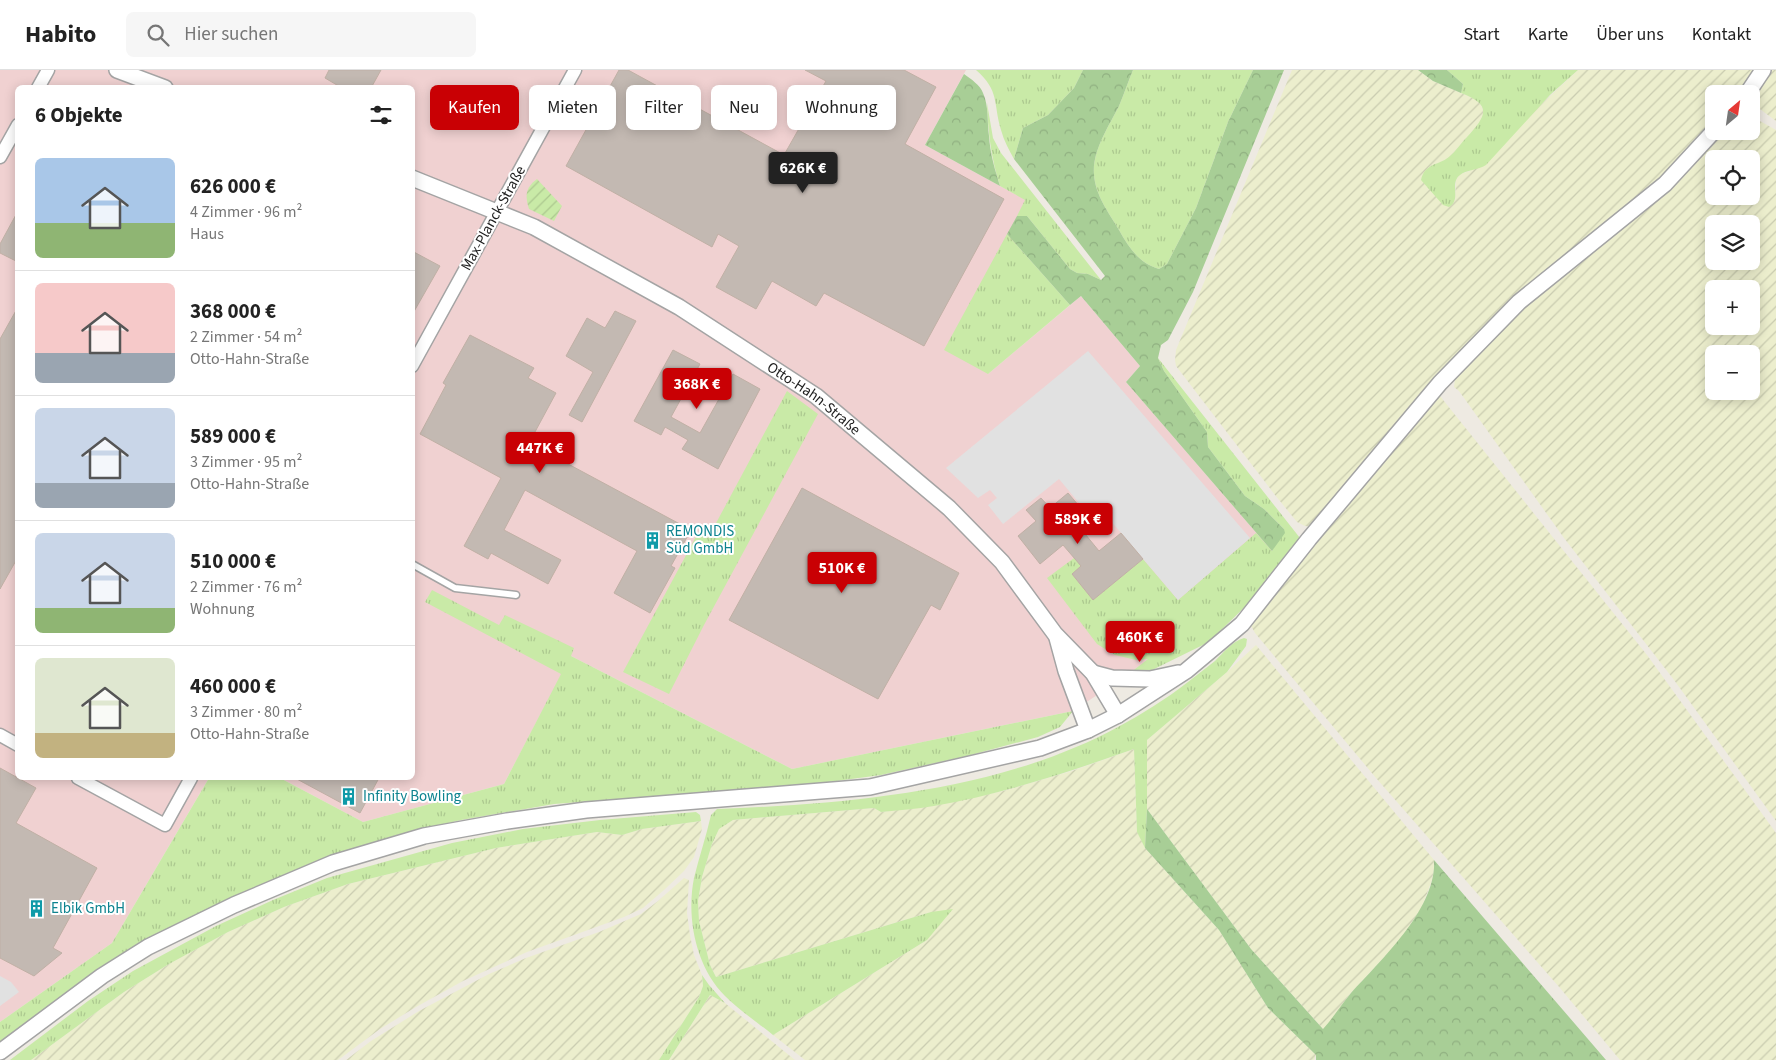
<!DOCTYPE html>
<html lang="de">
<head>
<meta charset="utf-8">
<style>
  body { margin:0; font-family:"Source Sans 3",sans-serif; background:#f6f6f6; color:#222; height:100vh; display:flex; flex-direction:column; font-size:19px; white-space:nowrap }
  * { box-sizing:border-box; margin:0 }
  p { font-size:16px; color:#767676 }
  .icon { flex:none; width:28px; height:28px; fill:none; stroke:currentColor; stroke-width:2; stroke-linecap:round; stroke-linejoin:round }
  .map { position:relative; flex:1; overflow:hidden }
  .panel { position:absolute; left:15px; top:15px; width:400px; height:695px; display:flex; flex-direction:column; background:#fff; border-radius:8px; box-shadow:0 2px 12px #0003 }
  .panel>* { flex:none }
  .guide { position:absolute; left:430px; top:15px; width:475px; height:45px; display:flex; gap:10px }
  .needle { width:32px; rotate:29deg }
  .controls { position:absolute; left:1705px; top:15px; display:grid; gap:10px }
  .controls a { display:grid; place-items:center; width:55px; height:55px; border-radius:8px; background:#fff; box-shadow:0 2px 12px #0003; font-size:25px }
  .price { position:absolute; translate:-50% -42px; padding:0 11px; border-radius:5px; background:#c90004; color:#fff; font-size:16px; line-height:32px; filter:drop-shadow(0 1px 2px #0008) }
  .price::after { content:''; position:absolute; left:50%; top:30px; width:15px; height:11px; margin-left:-8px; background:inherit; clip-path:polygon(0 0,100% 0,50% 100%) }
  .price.current { background:#222; color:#fff }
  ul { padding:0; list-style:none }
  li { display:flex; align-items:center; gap:15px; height:125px; padding:0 20px }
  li+li { border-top:1px solid #e0e0e0 }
  li span { display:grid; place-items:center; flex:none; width:140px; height:100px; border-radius:8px; color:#555 }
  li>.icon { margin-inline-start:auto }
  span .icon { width:60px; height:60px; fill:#fffc; stroke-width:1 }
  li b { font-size:21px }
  h2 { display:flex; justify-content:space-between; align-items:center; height:60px; padding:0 20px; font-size:21px }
  .tag { padding:0 18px; border-radius:8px; background:#fff; box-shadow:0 2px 12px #0003; font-size:18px; line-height:45px }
  .tag.current { background:#c90004; color:#fff }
  header { display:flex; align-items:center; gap:30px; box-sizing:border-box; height:70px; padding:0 25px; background:#fff; border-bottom:1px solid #e0e0e0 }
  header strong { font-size:24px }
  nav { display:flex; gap:28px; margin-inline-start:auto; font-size:18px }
  .search { width:350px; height:45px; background:#f6f6f6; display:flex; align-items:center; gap:12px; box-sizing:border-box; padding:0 18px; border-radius:8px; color:#767676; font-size:19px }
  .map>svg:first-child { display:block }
</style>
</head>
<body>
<header>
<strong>Habito</strong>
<div class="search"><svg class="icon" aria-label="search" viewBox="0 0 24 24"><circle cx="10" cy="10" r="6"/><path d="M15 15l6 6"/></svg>Hier suchen</div>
<nav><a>Start</a><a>Karte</a><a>Über uns</a><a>Kontakt</a></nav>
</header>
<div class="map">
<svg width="1776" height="990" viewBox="0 0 1776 990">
  <defs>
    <pattern id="farmland-furrows" width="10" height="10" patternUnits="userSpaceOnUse" patternTransform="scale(1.25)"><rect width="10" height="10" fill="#eceecd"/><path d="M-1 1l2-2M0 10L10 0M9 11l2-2" fill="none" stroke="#caccb0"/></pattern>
    <pattern id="grass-tufts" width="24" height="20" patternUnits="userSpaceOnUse" patternTransform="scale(1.25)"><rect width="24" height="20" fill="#c9eaa7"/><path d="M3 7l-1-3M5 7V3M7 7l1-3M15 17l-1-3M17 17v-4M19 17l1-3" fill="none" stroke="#acc88f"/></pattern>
    <pattern id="forest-crowns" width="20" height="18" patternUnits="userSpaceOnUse" patternTransform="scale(1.25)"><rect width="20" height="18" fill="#a8ce96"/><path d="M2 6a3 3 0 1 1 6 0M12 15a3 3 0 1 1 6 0" fill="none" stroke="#90b081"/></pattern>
    <pattern id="garden-furrows" width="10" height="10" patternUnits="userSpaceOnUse" patternTransform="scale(1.25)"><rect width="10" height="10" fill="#c9eaa7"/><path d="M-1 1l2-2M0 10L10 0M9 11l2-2" fill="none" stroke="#acc88f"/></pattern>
  </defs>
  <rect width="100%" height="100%" fill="#eeeae2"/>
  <path fill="#f0d1d1" d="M 0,0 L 966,0 L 925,75 L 1026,130 L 988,304 L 1081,226 L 1140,296 L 1126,312 L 1272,481 L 1200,551 L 1126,606 L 1073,641 L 792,699 L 571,586 L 504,714 L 363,752 L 280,708 L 412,708 L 412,18 L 18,18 L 18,708 L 209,708 L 112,873 L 0,952 Z"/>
  <path fill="url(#farmland-furrows)" fill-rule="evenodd" d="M 1292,0 L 1418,0 L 1433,11 L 1475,29 L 1481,35 L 1484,42 L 1482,50 L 1449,88 L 1428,98 L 1455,131 L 1456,110 L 1460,104 L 1470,101 L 1578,0 L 1754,0 L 1738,24 L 1714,24 L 1714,53 L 1678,93 L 1642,126 L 1504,237 L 1466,274 L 1313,457 L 1305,456 L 1297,452 L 1275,425 L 1176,296 L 1175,290 L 1176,280 Z
    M 1772,0 L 1776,0 L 1776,51 L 1753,34 L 1754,27 Z
    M 1751,46 L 1776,60 L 1776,751 L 1674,610 L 1564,468 L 1459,321 L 1454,317 L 1455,309 L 1507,253 L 1559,208 L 1585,189 L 1672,119 L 1726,61 L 1751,61 ZM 1714,89 L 1751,89 L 1751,126 L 1714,126 ZM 1714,154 L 1751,154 L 1751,191 L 1714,191 ZM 1714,219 L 1751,219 L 1751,256 L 1714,256 ZM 1714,284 L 1751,284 L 1751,321 L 1714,321 Z
    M 1440,326 L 1647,585 L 1776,763 L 1776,990 L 1620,990 L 1560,918 L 1376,708 L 1255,563 L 1250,554 L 1265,533 Z
    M 1256,575 L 1434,790 L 1434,799 L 1432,810 L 1422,837 L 1400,870 L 1349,925 L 1324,960 L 1251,879 L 1147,739 L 1147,670 L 1227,602 Z
    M 1134,679 L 1137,761 L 1145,778 L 1219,860 L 1268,938 L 1316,985 L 1314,990 L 805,990 L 773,965 L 927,870 L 931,842 L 716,907 L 710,895 L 699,851 L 698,831 L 702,807 L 712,774 L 719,759 L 733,750 L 874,738 L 881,742 L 933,736 L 1003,721 L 1072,701 Z
    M 701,751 L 702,759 L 694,787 L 684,801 L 664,820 L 643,838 L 624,847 L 527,882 L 463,911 L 416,937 L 380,959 L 338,990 L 31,990 L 124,922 L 169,894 L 228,862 L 284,837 L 348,814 L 496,778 L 597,762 L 622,765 L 642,759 Z
    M 684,808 L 689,810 L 687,843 L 690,865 L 694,885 L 702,905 L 703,916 L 699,927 L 659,990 L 346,990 L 371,971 L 419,941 L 489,904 L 526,888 L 599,862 L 641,844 L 658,831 Z
    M 710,925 L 725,933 L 795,990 L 669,990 Z"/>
  <path fill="url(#grass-tufts)" d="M 976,0 L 1083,0 L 1074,18 L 1048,45 L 1023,58 L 1014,89 C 1009,80 1004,71 1001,60 C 993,33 1000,21 976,0 Z
    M 1133,0 L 1253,0 L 1228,52 L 1196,138 L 1167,194 L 1159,199 C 1139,193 1129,178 1119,160 C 1109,143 1095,125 1094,104 C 1092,81 1109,56 1119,36 C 1124,24 1128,12 1133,0 Z
    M 1447,0 L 1578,0 L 1550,25 L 1486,95 C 1478,100 1466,100 1460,105 C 1449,113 1462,130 1449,137 L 1443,135 L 1421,110 C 1425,93 1437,96 1449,87 C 1456,81 1461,73 1467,67 C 1486,46 1493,35 1461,23 L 1463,14 Z
    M 987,33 L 993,68 L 1001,83 L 1101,210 L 1088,204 L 1077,203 L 1070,199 L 1027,146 L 1017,146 L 1025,130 L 1000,116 C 991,88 988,62 987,33 Z
    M 1007,164 L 1070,235 L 988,304 L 944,280 Z
    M 1158,288 L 1300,468 L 1300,473 L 1258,524 L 1209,572 L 1144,604 L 1126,606 L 1148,589 L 1136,590 L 1115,585 L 1097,574 L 1047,508 L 1074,488 L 1080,491 L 1083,495 L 1072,504 L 1093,530 L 1143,489 L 1178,530 L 1256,463 L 1272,481 L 1284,459 L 1264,439 L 1245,426 L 1208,377 L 1207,362 L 1164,301 Z
    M 787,321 L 818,344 L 704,555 L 669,624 L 623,602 L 698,463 L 708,468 Z
    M 432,520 L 499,555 L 505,545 L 574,578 L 571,586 L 792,699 L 1073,641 L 1060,657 L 1038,667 L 967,686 L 881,705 L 807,715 L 554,734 L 461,750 L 397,765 L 319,790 L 237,825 L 150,869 L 0,973 L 0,952 L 112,873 L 209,708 L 280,708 L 363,752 L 504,714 L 561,604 L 425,532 Z
    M 1244,568 L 1247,569 L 1246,576 L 1227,602 L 1147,670 L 1147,739 L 1145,778 L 1137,762 L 1134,679 C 1069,702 1003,724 934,736 C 917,739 898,740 881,742 L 874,738 L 733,750 L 719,759 L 712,774 L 702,807 L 698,831 L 699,851 L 710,895 L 716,907 L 931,842 L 953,839 L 927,870 L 773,965 C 757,952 739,940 725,926 C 696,897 686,848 694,808 C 699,787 706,767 711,745 L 717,739 C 849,734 1000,721 1118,657 C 1142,644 1166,629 1188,612 C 1197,605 1206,598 1215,591 C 1224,582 1231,572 1244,568 Z
    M 696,742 L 700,745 L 701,751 L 642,759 L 622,765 L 597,762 L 496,778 L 348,814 L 284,837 L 228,862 L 169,894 L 124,922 L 31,990 L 10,990 L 88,931 L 133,901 L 216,856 L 273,830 L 327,808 L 452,773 L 523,759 L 600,750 Z
    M 702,905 L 709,915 L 725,933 L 710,925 L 669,990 L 659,990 L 699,927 L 703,916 Z"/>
  <path fill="url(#forest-crowns)" d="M 1083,0 L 1133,0 C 1128,12 1124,24 1119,36 C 1109,56 1092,81 1094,104 C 1095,125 1109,143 1119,160 C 1129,178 1139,193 1159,199 L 1167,194 L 1196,138 L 1228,52 L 1253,0 L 1284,0 L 1193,222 L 1168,270 L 1161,275 L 1158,288 L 1164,301 L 1207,362 L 1208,377 L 1245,426 L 1264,439 L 1284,459 L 1285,463 L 1272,481 L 1126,312 L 1140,296 L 1081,226 L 1070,235 L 1007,164 L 1017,146 L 1027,146 L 1070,199 L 1077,203 L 1088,204 L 1101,210 L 1105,206 L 1014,89 L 1023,58 L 1048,45 L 1074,18 Z
    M 1418,0 L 1447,0 L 1463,14 L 1461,23 L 1433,11 Z
    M 964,4 C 971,9 980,15 983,23 C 989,36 987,52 989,66 C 990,83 995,100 1000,116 L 925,75 Z
    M 1147,739 L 1251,879 L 1323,959 C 1333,948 1341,935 1351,923 C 1381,890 1437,838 1434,790 L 1606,990 L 1316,990 L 1316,985 L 1268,938 L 1219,860 L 1145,778 Z"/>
  <path fill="url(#garden-furrows)" d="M 537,109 L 562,136 L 554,151 L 529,139 C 525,126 525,118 537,109 Z"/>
  <path fill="#e1e1e1" d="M 1088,281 L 1250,468 L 1178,530 L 1110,450 L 1100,458 L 1059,409 L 1003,454 L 988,435 L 997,428 L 990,420 L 978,428 L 946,398 Z
    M 0,906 L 11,912 L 19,922 L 0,936 Z"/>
  <path fill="#c3b9b2" stroke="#c0b0a5" d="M 329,0 L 381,0 L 371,18 L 342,18 L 325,8 Z
    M 619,0 L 628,0 L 784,85 L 826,11 L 805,0 L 904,0 L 936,17 L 905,74 L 1004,129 L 924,276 L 824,223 L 816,236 L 772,211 L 756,239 L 716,217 L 739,176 L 718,164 L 712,177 L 566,96 Z
    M 18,141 L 18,192 L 0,183 L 0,174 Z
    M 412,181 L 440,196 L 412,245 Z
    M 18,237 L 18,487 L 0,519 L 0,269 Z
    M 615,241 L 636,251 L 582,352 L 569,345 L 593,302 L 566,286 L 587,248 L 605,258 Z
    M 470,265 L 534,298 L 528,308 L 556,323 L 529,373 L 691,460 L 671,496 L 675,498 L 650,543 L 614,523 L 637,481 L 525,420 L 504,460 L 561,490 L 548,514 L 491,483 L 488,489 L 464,476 L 501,408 L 420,364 L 446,315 L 443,313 Z
    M 673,280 L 700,294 L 671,347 L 700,363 L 733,304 L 760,319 L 718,399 L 682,379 L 688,370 L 665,357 L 661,365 L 634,351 Z
    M 802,418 L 959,503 L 940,540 L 931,535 L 878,629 L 729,550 Z
    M 1068,423 L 1091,450 L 1081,459 L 1099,481 L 1121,463 L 1143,489 L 1093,530 L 1072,504 L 1081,496 L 1063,475 L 1040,494 L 1018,466 L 1036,451 L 1026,440 L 1041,428 L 1050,438 Z
    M 0,698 L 36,718 L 16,753 L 97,798 L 53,878 L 62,883 L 34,906 L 0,888 Z
    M 295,708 L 379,708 L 360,743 Z"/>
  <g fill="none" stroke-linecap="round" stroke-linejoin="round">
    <defs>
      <path id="service" d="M 412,494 L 455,518 L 516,525"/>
      <path id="minor" d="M 38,18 L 48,0
        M 0,87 L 18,55
        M 412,296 L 575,0
        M 0,665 L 18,675
        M 78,708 L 165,755 L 191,708"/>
      <g id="tertiary">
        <path d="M 117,0 L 165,18"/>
        <path d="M 1747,24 L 1763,0"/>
        <path id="s1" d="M 412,108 L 534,157 L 679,237 L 816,326 L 949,438 L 1002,492 L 1055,564 L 1093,603 L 1118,645"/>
        <path d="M 1057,568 L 1066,601 L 1088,660"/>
        <path d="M 1093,603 L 1112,608 L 1150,609 L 1178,603"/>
        <path d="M 0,982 L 102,906 L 148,877 L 234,835 L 333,793 L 424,766 L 507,751 L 586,740 L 870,717 L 1040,678 L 1088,660 L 1118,645 L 1186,601 L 1242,554 L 1309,469 L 1440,313 L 1519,232 L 1665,114 L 1714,61"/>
      </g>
    </defs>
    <use href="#service" stroke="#a4a4a4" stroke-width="9"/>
    <use href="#minor" stroke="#a4a4a4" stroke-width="15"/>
    <use href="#tertiary" stroke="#a4a4a4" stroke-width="18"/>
    <use href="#service" stroke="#fff" stroke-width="6"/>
    <use href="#minor" stroke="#fff" stroke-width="12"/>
    <use href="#tertiary" stroke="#fff" stroke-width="15"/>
  </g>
  <defs>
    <symbol id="building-bare" viewBox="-9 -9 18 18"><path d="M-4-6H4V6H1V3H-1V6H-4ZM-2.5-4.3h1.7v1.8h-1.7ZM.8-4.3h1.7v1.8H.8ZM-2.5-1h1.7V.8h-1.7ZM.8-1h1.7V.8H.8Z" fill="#0f9aa8" stroke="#fff" stroke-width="2.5" paint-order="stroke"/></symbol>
  </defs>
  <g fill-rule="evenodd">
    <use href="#building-bare" x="640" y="458" width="25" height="25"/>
    <use href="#building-bare" x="336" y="714" width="25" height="25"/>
    <use href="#building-bare" x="24" y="826" width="25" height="25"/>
  </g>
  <g text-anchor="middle" stroke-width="4" stroke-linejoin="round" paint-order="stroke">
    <g font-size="15" fill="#1d1d1d" stroke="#fff">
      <text transform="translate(493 148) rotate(-61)" y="5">Max-Planck-Straße</text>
      <text dy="5" stroke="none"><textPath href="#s1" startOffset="460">Otto-Hahn-Straße</textPath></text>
    </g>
    <g font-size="15" fill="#0d838f" stroke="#fff" text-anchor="start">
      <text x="666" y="466">REMONDIS<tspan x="666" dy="17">Süd GmbH</tspan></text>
      <text x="363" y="731">Infinity Bowling</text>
      <text x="51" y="843">Elbik GmbH</text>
    </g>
  </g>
</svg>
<div class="controls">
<a><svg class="needle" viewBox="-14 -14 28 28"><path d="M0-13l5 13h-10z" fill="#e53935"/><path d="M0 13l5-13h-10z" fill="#767676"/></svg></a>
<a><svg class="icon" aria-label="locate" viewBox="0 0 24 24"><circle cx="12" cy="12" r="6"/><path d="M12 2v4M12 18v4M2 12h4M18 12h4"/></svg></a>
<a><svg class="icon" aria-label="layers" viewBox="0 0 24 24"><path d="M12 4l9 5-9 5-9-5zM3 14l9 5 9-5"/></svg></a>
<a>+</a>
<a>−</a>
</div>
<b class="price current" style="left:803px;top:124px">626K €</b>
<b class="price" style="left:697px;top:340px">368K €</b>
<b class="price" style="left:540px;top:404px">447K €</b>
<b class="price" style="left:1078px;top:475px">589K €</b>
<b class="price" style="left:842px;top:524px">510K €</b>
<b class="price" style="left:1140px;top:593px">460K €</b>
<div class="guide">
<a class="tag current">Kaufen</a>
<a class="tag">Mieten</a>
<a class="tag">Filter</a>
<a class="tag">Neu</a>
<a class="tag">Wohnung</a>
</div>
<section class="panel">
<h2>6 Objekte<svg class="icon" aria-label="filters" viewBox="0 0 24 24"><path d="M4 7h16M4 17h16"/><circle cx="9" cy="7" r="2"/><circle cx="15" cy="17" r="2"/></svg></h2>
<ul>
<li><span style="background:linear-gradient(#a9c7e8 65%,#8fb573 0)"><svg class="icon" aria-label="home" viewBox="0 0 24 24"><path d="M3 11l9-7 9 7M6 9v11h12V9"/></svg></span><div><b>626 000 €</b><p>4 Zimmer · 96 m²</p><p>Haus</p></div></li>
<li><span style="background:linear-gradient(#f6c9c9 70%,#9aa5b1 0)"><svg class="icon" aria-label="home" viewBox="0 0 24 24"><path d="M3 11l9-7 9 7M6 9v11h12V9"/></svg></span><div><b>368 000 €</b><p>2 Zimmer · 54 m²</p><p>Otto-Hahn-Straße</p></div></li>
<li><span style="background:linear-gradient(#c9d6e8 75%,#9aa5b1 0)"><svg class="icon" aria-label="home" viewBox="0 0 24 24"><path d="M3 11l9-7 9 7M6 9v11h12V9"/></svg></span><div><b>589 000 €</b><p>3 Zimmer · 95 m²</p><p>Otto-Hahn-Straße</p></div></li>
<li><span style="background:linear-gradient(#c9d6e8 75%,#8fb573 0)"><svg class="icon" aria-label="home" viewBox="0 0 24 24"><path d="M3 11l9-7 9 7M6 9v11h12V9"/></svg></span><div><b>510 000 €</b><p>2 Zimmer · 76 m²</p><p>Wohnung</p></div></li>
<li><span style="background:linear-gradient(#dfe7d0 75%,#c2b280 0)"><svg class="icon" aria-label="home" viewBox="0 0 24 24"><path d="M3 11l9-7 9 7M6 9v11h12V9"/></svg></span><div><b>460 000 €</b><p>3 Zimmer · 80 m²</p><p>Otto-Hahn-Straße</p></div></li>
</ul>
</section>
</div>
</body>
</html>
